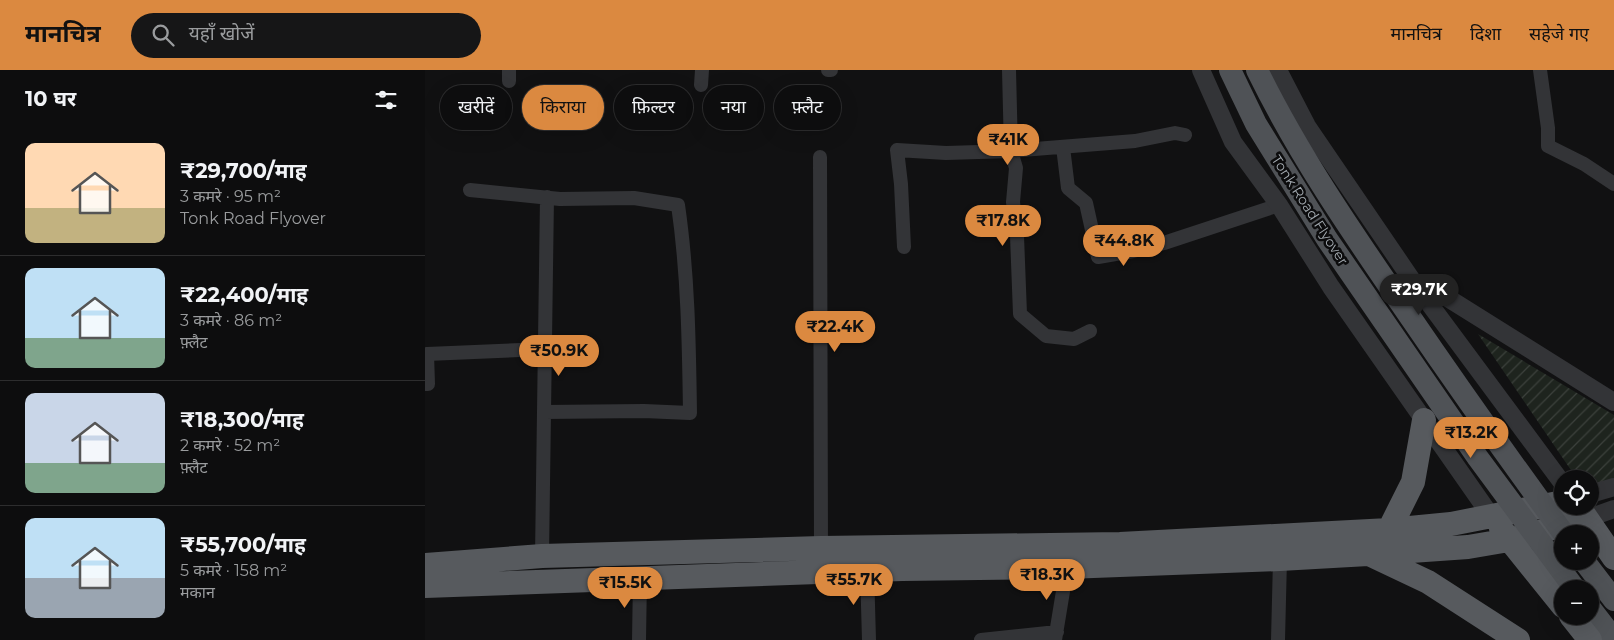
<!DOCTYPE html>
<html lang="hi">
<head>
<meta charset="utf-8">
<style>
  body { margin:0; font-family:Montserrat,"Noto Sans Devanagari",sans-serif; background:#161617; color:#f1f3f6; height:100vh; display:flex; flex-direction:column; font-size:19px; white-space:nowrap }
  * { box-sizing:border-box; margin:0 }
  p { font-size:16px; color:#9a9c9e }
  .icon { flex:none; width:28px; height:28px; fill:none; stroke:currentColor; stroke-width:2; stroke-linecap:round; stroke-linejoin:round }
  .map { position:relative; flex:1; overflow:hidden }
  .side { display:flex; flex-direction:column; background:#0d0d0e; width:425px }
  .side>* { flex:none }
  .top-card { position:absolute; left:15px; top:15px; width:475px; height:45px; display:flex; gap:10px }
  .buttons { position:absolute; left:1129px; top:400px; display:grid; gap:10px }
  .buttons a { display:grid; place-items:center; width:45px; height:45px; border-radius:50%; background:#0d0d0e; box-shadow:0 5px 20px #0002,0 0 0 1px #2d2d2e; font-size:25px }
  .price { position:absolute; translate:-50% -42px; padding:0 11px; border-radius:18px; background:#db8940; color:#111; font-size:16px; line-height:32px; filter:drop-shadow(0 1px 2px #0008) }
  .price::after { content:''; position:absolute; left:50%; top:30px; width:15px; height:11px; margin-left:-8px; background:inherit; clip-path:polygon(0 0,100% 0,50% 100%) }
  .price.on { background:#222; color:#fff }
  ul { padding:0; list-style:none }
  li { display:flex; align-items:center; gap:15px; height:125px; padding:0 25px }
  li+li { border-top:1px solid #2d2d2e }
  li span { display:grid; place-items:center; flex:none; width:140px; height:100px; border-radius:10px; color:#555 }
  li>.icon { margin-inline-start:auto }
  span .icon { width:60px; height:60px; fill:#fffc; stroke-width:1 }
  li b { font-size:21px }
  h2 { display:flex; justify-content:space-between; align-items:center; height:60px; padding:0 25px; font-size:21px }
  .chip { padding:0 18px; border-radius:22px; background:#0d0d0e; box-shadow:0 5px 20px #0002,0 0 0 1px #2d2d2e; font-size:18px; line-height:45px }
  .chip.on { background:#db8940; color:#111 }
  header { display:flex; align-items:center; gap:30px; box-sizing:border-box; height:70px; padding:0 25px; background:#db8940; color:#111 }
  header strong { font-size:24px }
  nav { display:flex; gap:28px; margin-inline-start:auto; font-size:18px }
  .search { width:350px; height:45px; background:#161617; display:flex; align-items:center; gap:12px; box-sizing:border-box; padding:0 18px; border-radius:28px; color:#9a9c9e; font-size:19px }
  main { display:flex; flex:1; min-height:0 }
  .map>svg:first-child { display:block }
</style>
</head>
<body>
<header>
<strong>मानचित्र</strong>
<div class="search"><svg class="icon" aria-label="search" viewBox="0 0 24 24"><circle cx="10" cy="10" r="6"/><path d="M15 15l6 6"/></svg>यहाँ खोजें</div>
<nav><a>मानचित्र</a><a>दिशा</a><a>सहेजे गए</a></nav>
</header>
<main>
<section class="side">
<h2>10 घर<svg class="icon" aria-label="filters" viewBox="0 0 24 24"><path d="M4 7h16M4 17h16"/><circle cx="9" cy="7" r="2"/><circle cx="15" cy="17" r="2"/></svg></h2>
<ul>
<li><span style="background:linear-gradient(#ffd9b3 65%,#c2b280 0)"><svg class="icon" aria-label="home" viewBox="0 0 24 24"><path d="M3 11l9-7 9 7M6 9v11h12V9"/></svg></span><div><b>₹29,700/माह</b><p>3 कमरे · 95 m²</p><p>Tonk Road Flyover</p></div></li>
<li><span style="background:linear-gradient(#bfe0f5 70%,#7fa58c 0)"><svg class="icon" aria-label="home" viewBox="0 0 24 24"><path d="M3 11l9-7 9 7M6 9v11h12V9"/></svg></span><div><b>₹22,400/माह</b><p>3 कमरे · 86 m²</p><p>फ़्लैट</p></div></li>
<li><span style="background:linear-gradient(#c9d6e8 70%,#7fa58c 0)"><svg class="icon" aria-label="home" viewBox="0 0 24 24"><path d="M3 11l9-7 9 7M6 9v11h12V9"/></svg></span><div><b>₹18,300/माह</b><p>2 कमरे · 52 m²</p><p>फ़्लैट</p></div></li>
<li><span style="background:linear-gradient(#bfe0f5 60%,#9aa5b1 0)"><svg class="icon" aria-label="home" viewBox="0 0 24 24"><path d="M3 11l9-7 9 7M6 9v11h12V9"/></svg></span><div><b>₹55,700/माह</b><p>5 कमरे · 158 m²</p><p>मकान</p></div></li>
</ul>
</section>
<div class="map">
<svg width="1189" height="570" viewBox="0 0 1189 570">
  <defs>
    <pattern id="garden-furrows" width="10" height="10" patternUnits="userSpaceOnUse" patternTransform="scale(1.25)"><rect width="10" height="10" fill="#1e241e"/><path d="M-1 1l2-2M0 10L10 0M9 11l2-2" fill="none" stroke="#3c413c"/></pattern>
  </defs>
  <rect width="100%" height="100%" fill="#111112"/>
  <path fill="url(#garden-furrows)" d="M 1053,264 L 1189,345 L 1189,411 L 1165,417 L 1165,409 L 1152,409 Z"/>
  <g fill="none" stroke-linecap="round" stroke-linejoin="round">
    <path stroke="#333437" stroke-width="14" d="M 84,0 L 84,11
      M 403,0 L 406,0
      M 584,0 L 586,81 L 591,98 L 588,132 L 592,166 L 595,244 L 621,266 L 649,269 L 665,261
      M 1115,0 L 1123,58 L 1123,76 L 1159,94 L 1189,114
      M 276,15 L 277,0
      M 638,77 L 643,118 L 661,133 L 673,187 L 708,181 L 739,173 L 854,135
      M 395,87 L 396,478
      M 45,120 L 135,129 L 209,128 L 253,135 C 263,204 264,273 265,343 L 219,341 L 119,342
      M 479,177 L 476,114 L 472,80 L 521,83 L 586,81 L 710,71 L 750,63 L 760,65
      M 0,314 L 3,314 L 2,284 L 121,279
      M 117,486 L 122,127
      M 442,500 L 444,570
      M 214,570 L 215,508
      M 556,570 L 632,562
      M 630,570 L 642,497
      M 853,570 L 855,489"/>
    <path stroke="#333437" stroke-width="18" d="M 776,0 L 808,72 L 854,135 L 906,217 L 1066,446
      M 853,0 L 882,56 L 989,213 L 1138,414
      M 990,213 L 1018,225 L 1189,332
      M 1165,424 L 1189,417
      M 1161,449 L 1189,439"/>
    <path stroke="#4f5256" stroke-width="22" d="M 1159,491 L 1189,530
      M 1165,538 L 1189,569"/>
    <path stroke="#575a5e" stroke-width="24" d="M 1153,436 L 1189,488
      M 1076,459 L 1138,536
      M 964,460 L 988,412 L 999,350
      M 946,485 L 1003,512 L 1093,570
      M 0,495 L 117,486 L 396,478 L 695,474 L 964,460 L 1026,454 L 1138,432
      M 0,516 L 477,499 L 642,497 L 855,489 L 943,484 L 1043,477 L 1084,470 L 1161,449
      M 1146,546 L 1165,570"/>
    <path stroke="#4f5256" stroke-width="22" d="M 805,0 L 831,54 L 902,169 L 1053,388 L 1150,519
      M 832,0 C 873,84 926,161 979,238 C 1031,314 1084,389 1139,464"/>
  </g>
  <g text-anchor="middle" stroke-width="5" stroke-linejoin="round" paint-order="stroke">
    <g font-size="14" fill="#a4abb1" stroke="#0c0c0d">
      <text transform="translate(885 140) rotate(57)" y="5">Tonk Road Flyover</text>
    </g>
  </g>
</svg>
<div class="buttons">
<a><svg class="icon" aria-label="locate" viewBox="0 0 24 24"><circle cx="12" cy="12" r="6"/><path d="M12 2v4M12 18v4M2 12h4M18 12h4"/></svg></a>
<a>+</a>
<a>−</a>
</div>
<b class="price" style="left:583px;top:96px">₹41K</b>
<b class="price" style="left:578px;top:177px">₹17.8K</b>
<b class="price" style="left:699px;top:197px">₹44.8K</b>
<b class="price on" style="left:994px;top:246px">₹29.7K</b>
<b class="price" style="left:410px;top:283px">₹22.4K</b>
<b class="price" style="left:134px;top:307px">₹50.9K</b>
<b class="price" style="left:1046px;top:389px">₹13.2K</b>
<b class="price" style="left:622px;top:531px">₹18.3K</b>
<b class="price" style="left:429px;top:536px">₹55.7K</b>
<b class="price" style="left:200px;top:539px">₹15.5K</b>
<div class="top-card">
<a class="chip">खरीदें</a>
<a class="chip on">किराया</a>
<a class="chip">फ़िल्टर</a>
<a class="chip">नया</a>
<a class="chip">फ़्लैट</a>
</div>
</div>
</main>
</body>
</html>
